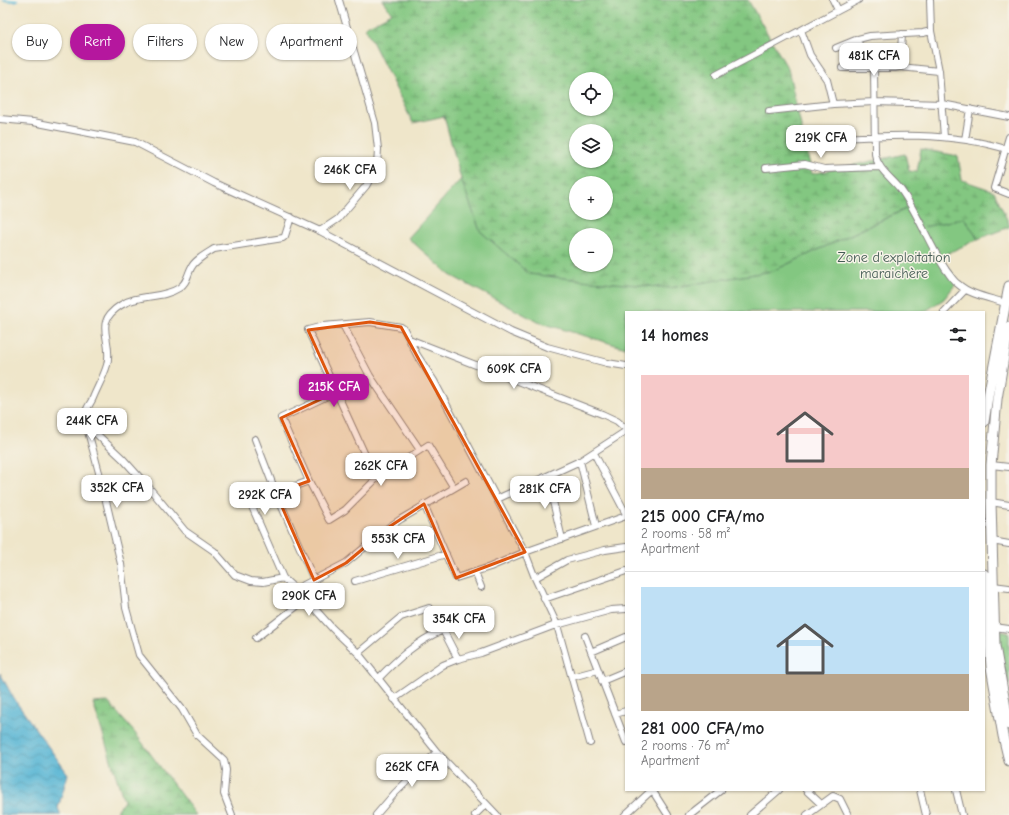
<!DOCTYPE html>
<html lang="en">
<head>
<meta charset="utf-8">
<style>
  body { margin:0; font-family:"Comic Neue",sans-serif; background:#f6f6f6; color:#202124; height:100vh; display:flex; flex-direction:column; font-size:15px; white-space:nowrap }
  * { box-sizing:border-box; margin:0 }
  p { font-size:13px; color:#757577 }
  .icon { flex:none; width:22px; height:22px; fill:none; stroke:currentColor; stroke-width:2; stroke-linecap:round; stroke-linejoin:round }
  .map { position:relative; flex:1; overflow:hidden }
  .sheet { position:absolute; left:625px; top:311px; width:360px; height:480px; display:flex; flex-direction:column; background:#fff; border-radius:0px; box-shadow:0 1px 3px #0004 }
  .sheet>* { flex:none }
  .guide { position:absolute; left:12px; top:24px; width:380px; height:36px; display:flex; gap:8px }
  .controls { position:absolute; left:569px; top:72px; display:grid; gap:8px }
  .controls a { display:grid; place-items:center; width:44px; height:44px; border-radius:50%; background:#fff; box-shadow:0 1px 3px #0004; font-size:20px }
  .price { position:absolute; translate:-50% -34px; padding:0 9px; border-radius:8px; background:#fff; color:#222; font-size:13px; line-height:26px; filter:drop-shadow(0 1px 2px #0008) }
  .price::after { content:''; position:absolute; left:50%; top:24px; width:12px; height:9px; margin-left:-6px; background:inherit; clip-path:polygon(0 0,100% 0,50% 100%) }
  .price.selected { background:#b5179e; color:#fff }
  ul { padding:0; list-style:none }
  li { display:grid; align-content:center; gap:8px; height:212px; padding:0 16px }
  li+li { border-top:1px solid #e0e0e0 }
  li span { display:grid; place-items:center; height:124px; border-radius:0px; color:#555 }
  li>.icon { margin-inline-start:auto }
  span .icon { width:72px; height:72px; fill:#fffc; stroke-width:1 }
  li b { font-size:17px }
  h2 { display:flex; justify-content:space-between; align-items:center; height:48px; padding:0 16px; font-size:17px }
  .tag { padding:0 14px; border-radius:18px; background:#fff; box-shadow:0 1px 3px #0004; font-size:14px; line-height:36px }
  .tag.selected { background:#b5179e; color:#fff }
  .map>svg:first-child { display:block }
</style>
</head>
<body>
<div class="map">
<svg width="1009" height="815" viewBox="0 0 1009 815">
  <defs>
    <pattern id="wetland-marsh" width="20" height="14" patternUnits="userSpaceOnUse"><rect width="20" height="14" fill="#83c781"/><path d="M1 5h8M5 5V1M11 12h8M15 12V8" fill="none" stroke="#6ba16b"/></pattern>
    <pattern id="water-waves" width="16" height="10" patternUnits="userSpaceOnUse"><rect width="16" height="10" fill="#56b5d4"/><path d="M0 5q4-4 8 0t8 0" fill="none" stroke="#4793ad"/></pattern>
  </defs>
  <rect width="100%" height="100%" fill="#f7f3e8"/>
  <filter id="ink" filterUnits="userSpaceOnUse"><feTurbulence type="fractalNoise" baseFrequency=".025" numOctaves="2"/><feDisplacementMap in="SourceGraphic" scale="8" xChannelSelector="R" yChannelSelector="G"/><feConvolveMatrix kernelMatrix="1 2 1 2 8 2 1 2 1" color-interpolation-filters="sRGB"/></filter>
  <filter id="wash" filterUnits="userSpaceOnUse"><feTurbulence type="fractalNoise" baseFrequency=".012" numOctaves="4" result="noise"/><feDisplacementMap in="SourceGraphic" scale="16" xChannelSelector="R" yChannelSelector="G"/><feGaussianBlur stdDeviation="0.9" result="paint"/><feColorMatrix in="noise" values="0 0 0 0 0 0 0 0 0 0 0 0 0 0 0 0 0 1.4 0 .05"/><feComposite in="paint" operator="in"/></filter>
  <g filter="url(#wash)">
    <rect width="100%" height="100%" fill="#efe6ca"/>
    <path fill="url(#wetland-marsh)" stroke="#52745e" fill-rule="evenodd" d="M 382,0 L 748,0 L 788,69 L 812,174 L 905,154 L 909,171 L 917,172 L 921,149 L 958,156 L 962,180 L 994,191 L 1009,224 L 1009,227 L 978,239 L 964,218 L 924,227 L 905,209 L 773,271 L 670,288 L 580,280 L 529,274 L 480,231 L 461,179 L 444,116 L 413,123 L 365,27 L 392,13 ZM 576,79 L 606,79 L 606,109 L 576,109 ZM 576,131 L 606,131 L 606,161 L 576,161 ZM 576,183 L 606,183 L 606,213 L 576,213 ZM 576,235 L 606,235 L 606,265 L 576,265 Z
      M 108,702 L 135,733 L 196,815 L 114,815 L 124,801 L 93,703 Z"/>
    <path fill="#83c781" stroke="#52745e" d="M 461,179 L 480,231 L 529,274 L 580,280 L 670,288 L 773,271 L 906,209 L 924,227 L 964,218 L 978,239 L 940,257 L 958,281 L 944,299 L 924,312 L 626,312 L 626,348 L 538,322 L 450,275 L 408,238 Z
      M 1000,631 L 1009,633 L 1009,685 C 1002,669 998,649 1000,631 Z"/>
    <path fill="url(#water-waves)" stroke="#3c6c88" d="M 0,673 L 14,699 L 68,774 L 58,808 L 61,815 L 0,815 Z"/>
    <g fill="none" stroke-linecap="round" stroke-linejoin="round">
      <path stroke="#56b5d4" stroke-width="2" d="M 3,0 L 14,1 L 17,0"/>
    </g>
  </g>
  <g filter="url(#ink)">
    <g fill="none" stroke-linecap="round" stroke-linejoin="round">
      <defs>
        <path id="minor" d="M 833,0 L 838,10
          M 930,0 L 931,31 L 939,71 L 944,137
          M 801,30 L 810,55 L 827,80 L 833,104
          M 858,39 L 862,68
          M 836,48 L 858,39 L 870,36 L 923,33 L 931,31
          M 900,67 L 902,34
          M 842,68 L 895,68 L 900,67 L 939,71
          M 874,68 L 875,154 C 878,170 892,178 901,190 C 919,215 929,245 946,270 C 950,275 953,281 958,284 C 970,295 990,298 1005,303
          M 716,75 L 858,0
          M 769,111 L 833,104 L 875,102 L 942,104 L 1009,117
          M 0,119 L 33,122 L 135,142 L 214,183 L 320,231 L 511,332 L 547,347 L 607,363 L 626,366
          M 1009,137 L 994,188 L 1009,194
          M 827,139 C 888,135 950,131 1009,150
          M 965,140 L 970,109
          M 766,168 L 805,164 L 824,169 L 879,167
          M 320,231 L 338,219 L 366,186 L 377,166 L 378,149 L 375,123 L 339,0
          M 944,312 L 965,290
          M 343,325 L 370,376 L 420,450
          M 409,339 L 602,414 L 617,421 L 626,429
          M 370,376 L 281,418 L 309,481 L 329,520 L 345,510 L 376,479 L 428,445 L 454,488
          M 86,424 L 101,480 L 121,564 L 126,608 L 139,655 L 182,709 L 197,735 L 224,760 L 226,770 L 224,794 L 232,815
          M 255,439 L 276,493 L 314,580
          M 594,453 L 626,514
          M 580,461 L 596,526
          M 991,465 L 1009,467
          M 547,476 L 562,539
          M 376,479 L 308,330 L 323,326 L 370,322 L 401,327 L 404,329 L 417,355 L 434,381 L 525,552 L 535,578 L 557,625 L 590,743
          M 309,481 L 276,493 L 254,499 L 250,502 L 283,578 L 306,599 L 332,628 L 358,653 L 437,752 L 497,815
          M 497,499 L 580,461 L 626,431
          M 991,502 L 1009,505
          M 424,504 L 456,578 L 490,567 L 525,552 L 626,516
          M 992,541 L 1009,544
          M 475,572 L 481,587
          M 283,578 L 263,582 L 251,581 L 235,575 L 214,551 L 185,531 L 151,490 L 123,459 L 86,424 C 86,420 85,415 86,412 C 87,407 91,403 93,398 C 97,388 104,376 107,365 C 114,339 91,324 121,305 C 138,294 162,299 179,288 C 187,283 187,276 191,268 C 195,260 206,254 214,249 L 283,238 L 285,236 L 291,217
          M 535,578 L 567,560 L 605,550 L 626,547
          M 355,581 L 446,554
          M 993,586 L 1009,588
          M 296,589 L 346,563 L 389,527 L 401,519 L 466,481
          M 544,599 L 626,571
          M 994,627 L 1009,629
          M 443,630 L 458,659
          M 585,636 L 626,742
          M 256,638 L 306,599
          M 591,652 L 626,637
          M 358,653 L 401,617 L 429,608
          M 572,677 L 598,670
          M 378,679 C 397,659 417,641 443,630 C 452,626 462,624 471,622 L 474,622
          M 602,681 L 626,671
          M 394,699 L 443,665 L 458,659 L 481,653 L 553,626 L 611,610 L 626,609
          M 615,714 L 626,711
          M 652,790 L 668,815
          M 806,790 L 821,804
          M 920,790 L 926,815
          M 956,790 L 962,815
          M 376,815 L 395,793 L 437,752
          M 475,815 L 486,804
          M 625,815 L 652,790
          M 689,815 L 721,790
          M 750,815 L 779,790
          M 807,815 L 833,796 L 840,799 L 848,815"/>
        <path id="secondary" d="M 1009,327 L 997,399 L 991,465 L 991,502 L 995,646 L 1009,725
          M 984,422 L 988,396 L 1009,286
          M 984,574 L 991,667 L 1003,736 L 1009,761"/>
      </defs>
      <use href="#minor" stroke="#888482" stroke-width="8"/>
      <use href="#secondary" stroke="#888482" stroke-width="11"/>
      <use href="#minor" stroke="#fff" stroke-width="6"/>
      <use href="#secondary" stroke="#fff" stroke-width="9"/>
    </g>
  </g>
  <path fill="#de560e" fill-opacity="0.2" stroke="#de560e" stroke-width="3" stroke-linejoin="round" d="M 370,322 L 401,327 L 525,552 L 456,578 L 424,504 L 389,527 L 346,563 L 314,580 L 276,493 L 309,481 L 281,418 L 336,392 L 308,330 Z"/>
  <g text-anchor="middle" stroke-width="3" stroke-linejoin="round" paint-order="stroke">
    <g font-size="14" fill="#445c54" stroke="#f7f3e8">
      <text x="894" y="262">Zone d'exploitation<tspan x="894" dy="16">maraichère</tspan></text>
    </g>
  </g>
</svg>
<div class="controls">
<a><svg class="icon" aria-label="locate" viewBox="0 0 24 24"><circle cx="12" cy="12" r="6"/><path d="M12 2v4M12 18v4M2 12h4M18 12h4"/></svg></a>
<a><svg class="icon" aria-label="layers" viewBox="0 0 24 24"><path d="M12 4l9 5-9 5-9-5zM3 14l9 5 9-5"/></svg></a>
<a>+</a>
<a>−</a>
</div>
<b class="price" style="left:874px;top:77px">481K CFA</b>
<b class="price" style="left:821px;top:159px">219K CFA</b>
<b class="price" style="left:350px;top:191px">246K CFA</b>
<b class="price" style="left:514px;top:390px">609K CFA</b>
<b class="price selected" style="left:334px;top:408px">215K CFA</b>
<b class="price" style="left:92px;top:442px">244K CFA</b>
<b class="price" style="left:381px;top:487px">262K CFA</b>
<b class="price" style="left:117px;top:509px">352K CFA</b>
<b class="price" style="left:545px;top:510px">281K CFA</b>
<b class="price" style="left:265px;top:516px">292K CFA</b>
<b class="price" style="left:398px;top:560px">553K CFA</b>
<b class="price" style="left:309px;top:617px">290K CFA</b>
<b class="price" style="left:459px;top:640px">354K CFA</b>
<b class="price" style="left:412px;top:788px">262K CFA</b>
<div class="guide">
<a class="tag">Buy</a>
<a class="tag selected">Rent</a>
<a class="tag">Filters</a>
<a class="tag">New</a>
<a class="tag">Apartment</a>
</div>
<section class="sheet">
<h2>14 homes<svg class="icon" aria-label="filters" viewBox="0 0 24 24"><path d="M4 7h16M4 17h16"/><circle cx="9" cy="7" r="2"/><circle cx="15" cy="17" r="2"/></svg></h2>
<ul>
<li><span style="background:linear-gradient(#f6c9c9 75%,#b9a48a 0)"><svg class="icon" aria-label="home" viewBox="0 0 24 24"><path d="M3 11l9-7 9 7M6 9v11h12V9"/></svg></span><div><b>215 000 CFA/mo</b><p>2 rooms · 58 m²</p><p>Apartment</p></div></li>
<li><span style="background:linear-gradient(#bfe0f5 70%,#b9a48a 0)"><svg class="icon" aria-label="home" viewBox="0 0 24 24"><path d="M3 11l9-7 9 7M6 9v11h12V9"/></svg></span><div><b>281 000 CFA/mo</b><p>2 rooms · 76 m²</p><p>Apartment</p></div></li>
</ul>
</section>
</div>
</body>
</html>
